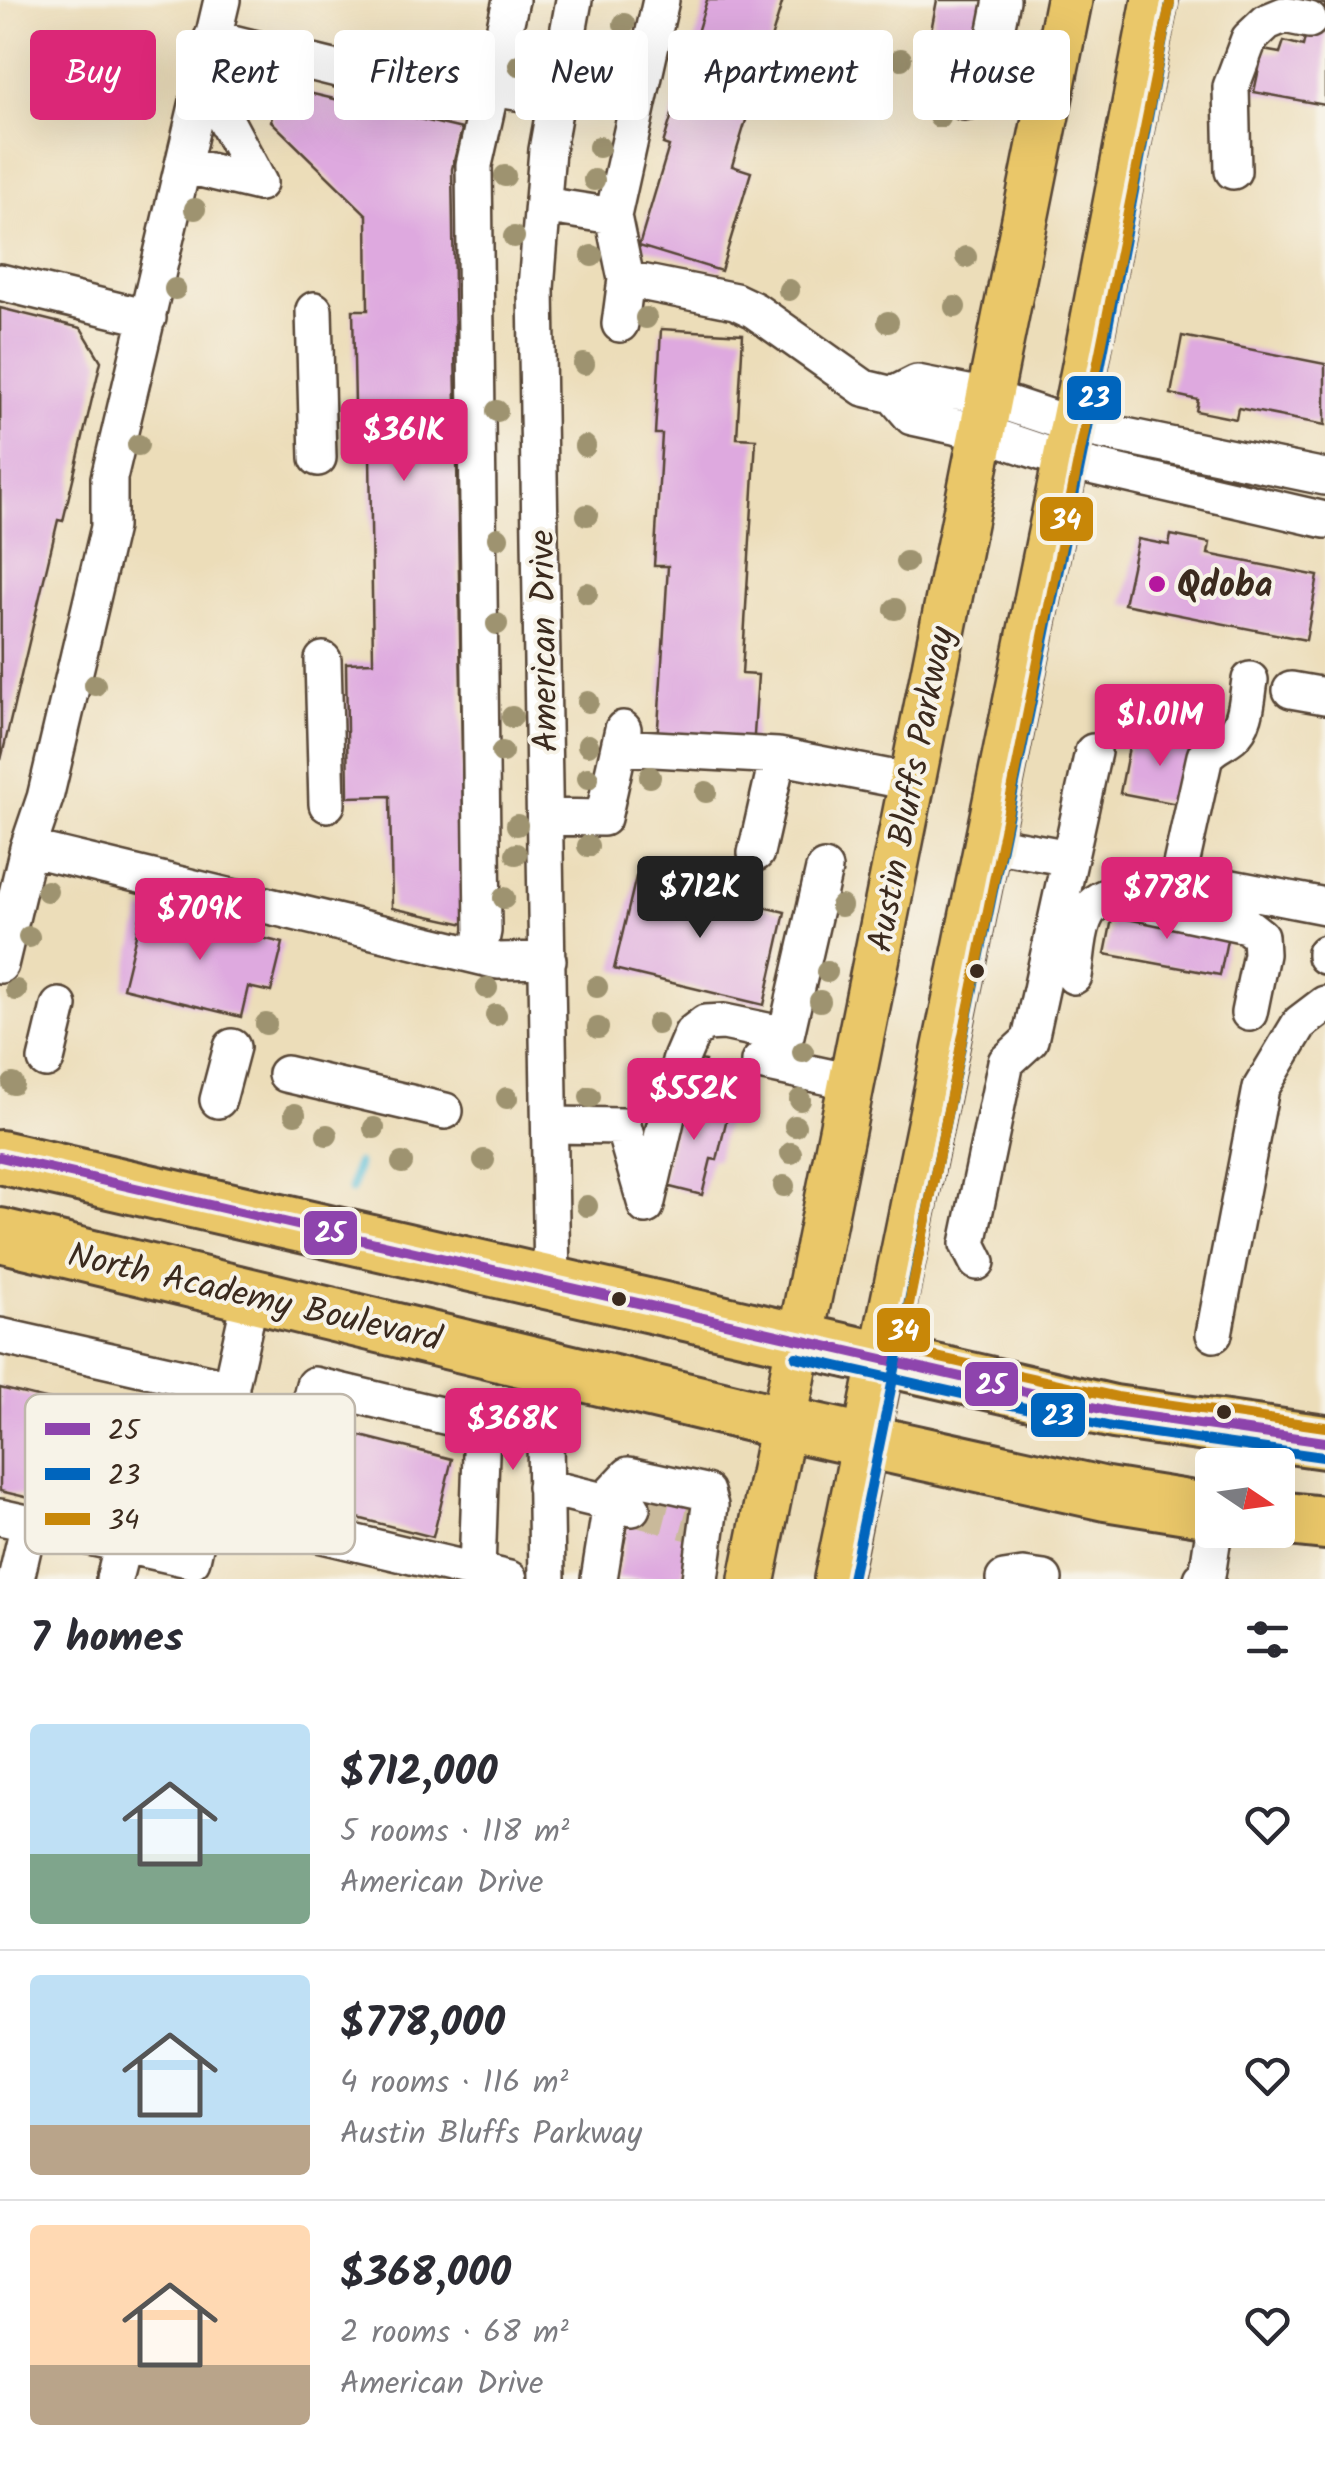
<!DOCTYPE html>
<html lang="en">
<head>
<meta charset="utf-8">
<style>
  body { margin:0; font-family:Kalam,sans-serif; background:#f7f7f7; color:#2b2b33; height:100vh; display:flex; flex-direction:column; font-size:38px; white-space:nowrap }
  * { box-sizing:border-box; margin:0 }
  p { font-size:32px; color:#7c7c81 }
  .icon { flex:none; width:55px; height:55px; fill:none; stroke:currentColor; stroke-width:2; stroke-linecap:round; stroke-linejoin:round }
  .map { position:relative; height:1579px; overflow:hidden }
  .drawer { display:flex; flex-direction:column; background:#fff; flex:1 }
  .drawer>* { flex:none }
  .top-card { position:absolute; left:30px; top:30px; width:1265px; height:90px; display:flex; gap:20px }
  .needle { width:65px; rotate:103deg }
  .controls { position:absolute; left:1195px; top:1448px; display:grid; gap:20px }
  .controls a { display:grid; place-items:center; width:100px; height:100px; border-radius:10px; background:#fff; box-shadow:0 10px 40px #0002; font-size:50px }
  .price { position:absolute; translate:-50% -85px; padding:0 22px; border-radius:10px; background:#db2777; color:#fff; font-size:32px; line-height:65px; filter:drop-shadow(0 2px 5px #0008) }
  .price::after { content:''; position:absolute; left:50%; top:60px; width:30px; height:22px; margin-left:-15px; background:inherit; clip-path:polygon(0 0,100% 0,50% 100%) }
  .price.selected { background:#222; color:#fff }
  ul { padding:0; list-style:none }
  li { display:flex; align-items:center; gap:30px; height:250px; padding:0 30px }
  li+li { border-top:2px solid #e1e1e2 }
  li span { display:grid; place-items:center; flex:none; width:280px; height:200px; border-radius:10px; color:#555 }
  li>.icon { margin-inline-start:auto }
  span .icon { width:120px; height:120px; fill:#fffc; stroke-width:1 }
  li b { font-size:42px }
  h2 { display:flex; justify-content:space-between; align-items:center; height:120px; padding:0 30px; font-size:42px }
  .chip { padding:0 35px; border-radius:10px; background:#fff; box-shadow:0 10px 40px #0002; font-size:35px; line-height:90px }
  .chip.selected { background:#db2777; color:#fff }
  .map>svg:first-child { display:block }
</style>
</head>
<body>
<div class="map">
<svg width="1325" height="1579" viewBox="0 0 1325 1579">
  <rect width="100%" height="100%" fill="#f7f3e8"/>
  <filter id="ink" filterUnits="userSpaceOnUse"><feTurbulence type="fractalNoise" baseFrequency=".01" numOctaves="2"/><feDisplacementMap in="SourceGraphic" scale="20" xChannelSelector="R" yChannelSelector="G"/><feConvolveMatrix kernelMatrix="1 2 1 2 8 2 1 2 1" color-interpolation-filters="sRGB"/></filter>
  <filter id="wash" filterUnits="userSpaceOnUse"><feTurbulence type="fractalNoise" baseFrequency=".0048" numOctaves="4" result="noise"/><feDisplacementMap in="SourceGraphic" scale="40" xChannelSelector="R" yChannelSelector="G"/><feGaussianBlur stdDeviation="2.25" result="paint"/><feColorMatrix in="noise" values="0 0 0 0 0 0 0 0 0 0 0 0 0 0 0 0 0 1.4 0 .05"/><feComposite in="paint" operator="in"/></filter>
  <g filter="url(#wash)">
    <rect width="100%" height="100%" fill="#ecddb9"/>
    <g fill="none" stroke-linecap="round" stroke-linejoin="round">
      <path stroke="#5bc0d9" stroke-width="9" d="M 351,1190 L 357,1164"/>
    </g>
    <g id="blocks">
      <path fill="#dea9df" d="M 707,0 L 783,0 L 732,166 L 751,172 L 721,271 L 639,246 L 669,146 L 663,144 Z
        M 937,0 L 984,0 L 974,55 L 928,46 Z
        M 1313,2 L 1325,4 L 1325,105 L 1254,92 L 1263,50 L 1280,53 L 1284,41 L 1303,46 Z
        M 279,86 L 462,129 L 452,169 L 465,924 L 392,908 L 390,796 L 348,797 L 346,663 L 373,662 L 370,453 L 356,453 L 353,310 L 368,310 L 367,215 L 271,121 Z
        M 0,308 L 81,328 L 101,361 L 63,521 L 58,520 L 1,760 Z
        M 661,329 L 743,334 L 737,438 L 756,439 L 742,674 L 758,675 L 753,750 L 657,743 L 668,566 L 654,566 L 662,434 L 655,434 Z
        M 1182,336 L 1325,364 L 1325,425 L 1238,408 L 1236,419 L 1196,411 L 1198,400 L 1171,394 Z
        M 1171,535 L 1210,543 L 1208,554 L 1318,576 L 1306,640 L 1124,604 L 1138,539 L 1169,545 Z
        M 1132,732 L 1200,745 L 1188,806 L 1120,793 Z
        M 636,877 L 785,912 L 764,1005 L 614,969 Z
        M 1114,909 L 1229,930 L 1220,975 L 1105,954 Z
        M 142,910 L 283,943 L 271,992 L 248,987 L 241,1017 L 123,988 Z
        M 690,1058 L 705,1061 L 701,1079 L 686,1076 Z
        M 680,1093 L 730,1105 L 717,1160 L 711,1159 L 702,1195 L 662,1185 Z
        M 0,1388 L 66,1404 L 42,1501 L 0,1491 Z
        M 349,1433 L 452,1459 L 433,1537 L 330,1511 Z
        M 635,1489 L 698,1501 L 682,1579 L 617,1579 Z"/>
    </g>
  </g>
  <g filter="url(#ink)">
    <use href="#blocks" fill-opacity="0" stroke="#564535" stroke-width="2.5"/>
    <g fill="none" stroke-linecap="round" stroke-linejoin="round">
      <path stroke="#c9b99a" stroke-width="35" stroke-dasharray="35 18" stroke-linecap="butt" d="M 632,1508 L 693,1524"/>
      <defs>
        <path id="minor" d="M 212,38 L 487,106
          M 203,78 L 259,183
          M 491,88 L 555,98
          M 964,102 L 974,100 L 985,86 L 1002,0
          M 183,165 L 259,183
          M 1233,171 L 1231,87 L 1249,39 L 1267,22 L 1284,15 L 1309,20
          M 543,205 L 613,216 L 626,279 L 735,301 L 754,310 L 864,388 L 893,395 L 912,417 L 981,432 L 1064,460 L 1325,520
          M 613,216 L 661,0
          M 0,282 L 148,318
          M 314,310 L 318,458
          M 620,324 L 626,279
          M 893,395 L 917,383 L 988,397 L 1072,425 L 1325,477
          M 323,660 L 327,804
          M 1291,690 L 1325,696
          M 619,747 L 778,756
          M 546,817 L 603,818 L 623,729
          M 985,843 L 1070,858
          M 28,848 L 498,961 L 548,960
          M 756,853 L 778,756 L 911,782
          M 1178,878 L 1205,756 C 1214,745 1222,744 1232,736 C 1247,724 1247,697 1250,680
          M 1190,880 L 1325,906
          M 1325,953 L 1325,956
          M 478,956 L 483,931 L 474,165 L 511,0
          M 0,965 L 28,848 L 45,798 L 109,527 L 109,478 L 222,0
          M 1074,976 C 1079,947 1076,905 1109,896 L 1246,925 L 1260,936 L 1261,954 L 1249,1013
          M 46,1060 L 59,1006
          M 759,1062 L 786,1035 L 824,869
          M 759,1062 L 852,1082
          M 286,1074 L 445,1111
          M 218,1100 L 232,1047
          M 552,1125 L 623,1126 L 646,1205
          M 646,1206 L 680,1061 L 692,1033 L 705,1023 L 724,1022 L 786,1035
          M 977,1262 L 968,1244 L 1006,1062 L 1030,1040 L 1093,752
          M 552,1285 L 536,288 L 547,150 L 574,0
          M 1214,1334 L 1261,1088 L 1300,1023 L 1325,1004
          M 0,1336 L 231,1388
          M 544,1365 L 547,1579
          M 545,1487 L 632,1508
          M 204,1507 L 509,1579
          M 0,1517 L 192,1560 L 251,1296
          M 280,1525 L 314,1385 L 482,1425 L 477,1571
          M 16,1579 L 29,1523
          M 114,1579 L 123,1544
          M 599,1579 L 613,1492 L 629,1475 L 706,1492 L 710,1506 L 700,1579
          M 1004,1579 L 1023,1576 L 1044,1579
          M 1202,1579 L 1207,1576 L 1214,1530"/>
        <path id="major" d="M 752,1579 L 1069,0
          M 837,1579 L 1084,371 L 1155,0"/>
        <path id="highway" d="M 0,1157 L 1114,1412 L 1325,1442
          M 0,1235 L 784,1423 L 1106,1494 L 1212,1511
          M 1278,1518 L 1325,1523"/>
      </defs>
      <use href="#minor" stroke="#564535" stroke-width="40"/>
      <use href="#major" stroke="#564535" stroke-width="50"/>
      <use href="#highway" stroke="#564535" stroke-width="58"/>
      <use href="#minor" stroke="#fff" stroke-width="35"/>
      <use href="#major" stroke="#eac769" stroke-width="45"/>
      <use href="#highway" stroke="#eac769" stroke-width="52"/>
      <defs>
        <path id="bus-1" d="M 0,1157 L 1114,1412 L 1325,1442"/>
        <path id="bus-2" d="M 796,1357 L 1111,1427 L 1323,1457
          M 852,1579 L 1099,374 L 1170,3"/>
        <path id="bus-3" d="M 1170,3 L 900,1349 L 1117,1397 L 1325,1427"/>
      </defs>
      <use href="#bus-1" stroke="#f7f3e8" stroke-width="18"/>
      <use href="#bus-2" stroke="#f7f3e8" stroke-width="18"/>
      <use href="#bus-3" stroke="#f7f3e8" stroke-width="18"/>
      <use href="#bus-1" stroke="#8e44ad" stroke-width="10"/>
      <use href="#bus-2" stroke="#0065bd" stroke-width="10"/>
      <use href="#bus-3" stroke="#c88708" stroke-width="10"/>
    </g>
    <g fill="#9e936f">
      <circle cx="624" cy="24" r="11"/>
      <circle cx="901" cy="59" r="11"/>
      <circle cx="614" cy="64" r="11"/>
      <circle cx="519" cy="65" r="11"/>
      <circle cx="46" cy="78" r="11"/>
      <circle cx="842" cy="97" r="11"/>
      <circle cx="939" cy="117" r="11"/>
      <circle cx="599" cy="147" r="11"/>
      <circle cx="505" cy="176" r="11"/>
      <circle cx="594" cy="180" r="11"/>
      <circle cx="195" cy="209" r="11"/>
      <circle cx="514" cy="237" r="11"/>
      <circle cx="592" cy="256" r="11"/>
      <circle cx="966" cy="257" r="11"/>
      <circle cx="175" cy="289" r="11"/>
      <circle cx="789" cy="290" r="11"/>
      <circle cx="955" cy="307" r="11"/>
      <circle cx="646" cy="318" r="11"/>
      <circle cx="888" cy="322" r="11"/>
      <circle cx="584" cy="364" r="11"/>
      <circle cx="497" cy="411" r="11"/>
      <circle cx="138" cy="445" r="11"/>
      <circle cx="585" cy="446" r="11"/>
      <circle cx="587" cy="515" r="11"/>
      <circle cx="498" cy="538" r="11"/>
      <circle cx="906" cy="562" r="11"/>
      <circle cx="587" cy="593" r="11"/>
      <circle cx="895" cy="609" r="11"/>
      <circle cx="497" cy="624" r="11"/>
      <circle cx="95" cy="685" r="11"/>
      <circle cx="588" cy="702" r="11"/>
      <circle cx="512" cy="717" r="11"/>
      <circle cx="588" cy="745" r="11"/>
      <circle cx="502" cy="752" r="11"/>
      <circle cx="650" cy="777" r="11"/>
      <circle cx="588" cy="778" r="11"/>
      <circle cx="706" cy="792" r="11"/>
      <circle cx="517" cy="825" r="11"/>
      <circle cx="588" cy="846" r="11"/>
      <circle cx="516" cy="854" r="11"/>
      <circle cx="47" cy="891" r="11"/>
      <circle cx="504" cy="898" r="11"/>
      <circle cx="841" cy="906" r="11"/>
      <circle cx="239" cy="923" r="11"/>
      <circle cx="29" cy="937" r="11"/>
      <circle cx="827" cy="972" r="11"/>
      <circle cx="597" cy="987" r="11"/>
      <circle cx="487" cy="988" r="11"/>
      <circle cx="16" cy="990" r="11"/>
      <circle cx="820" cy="1001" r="11"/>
      <circle cx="496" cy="1015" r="11"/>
      <circle cx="266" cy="1024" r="11"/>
      <circle cx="657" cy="1024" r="11"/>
      <circle cx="598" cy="1028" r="11"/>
      <circle cx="803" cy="1052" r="11"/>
      <circle cx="13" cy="1084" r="11"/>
      <circle cx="590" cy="1097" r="11"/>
      <circle cx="507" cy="1098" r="11"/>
      <circle cx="800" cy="1100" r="11"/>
      <circle cx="295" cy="1114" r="11"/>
      <circle cx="795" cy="1126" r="11"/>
      <circle cx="374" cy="1128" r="11"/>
      <circle cx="327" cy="1135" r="11"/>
      <circle cx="791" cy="1153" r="11"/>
      <circle cx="484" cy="1160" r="11"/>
      <circle cx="402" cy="1163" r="11"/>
      <circle cx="784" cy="1186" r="11"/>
      <circle cx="587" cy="1206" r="11"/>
    </g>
  </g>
  <circle fill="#b5179e" stroke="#f7f3e8" stroke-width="4" cx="1157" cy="584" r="10"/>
  <g fill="#3b2a1e" stroke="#f7f3e8" stroke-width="4">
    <circle cx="977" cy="971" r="9"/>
    <circle cx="619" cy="1299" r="9"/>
    <circle cx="1224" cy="1412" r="9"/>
  </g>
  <g text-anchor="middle" stroke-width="8" stroke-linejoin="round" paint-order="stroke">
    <g font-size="35" font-weight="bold" fill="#3b2a1e" stroke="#f7f3e8" text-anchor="start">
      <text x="1177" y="596">Qdoba</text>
    </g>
    <g font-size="35" fill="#3b2a1e" stroke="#f7f3e8">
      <text transform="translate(543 641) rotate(-91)" y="12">American Drive</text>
      <text transform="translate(910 789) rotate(-79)" y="12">Austin Bluffs Parkway</text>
      <text transform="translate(255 1296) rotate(13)" y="12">North Academy Boulevard</text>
    </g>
  </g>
  <rect x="25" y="1394" width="330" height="160" rx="15" fill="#f7f3e8" stroke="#bfb7ab" stroke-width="2.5"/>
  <rect x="45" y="1423" width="45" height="12" fill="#8e44ad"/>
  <rect x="45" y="1468" width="45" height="12" fill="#0065bd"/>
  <rect x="45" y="1513" width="45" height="12" fill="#c88708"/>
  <g font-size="28" fill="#3b2a1e">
    <text x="108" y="1439">25</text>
    <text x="108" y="1484">23</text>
    <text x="108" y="1529">34</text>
  </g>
  <g stroke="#f7f3e8" stroke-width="4">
    <rect x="1065" y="374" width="58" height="48" rx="10" fill="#0065bd"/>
    <rect x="1038" y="495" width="57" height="48" rx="10" fill="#c88708"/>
    <rect x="302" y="1209" width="57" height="48" rx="10" fill="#8e44ad"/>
    <rect x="875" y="1306" width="57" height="48" rx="10" fill="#c88708"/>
    <rect x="963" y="1360" width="57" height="48" rx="10" fill="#8e44ad"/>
    <rect x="1029" y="1391" width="58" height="48" rx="10" fill="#0065bd"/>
  </g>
  <g font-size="28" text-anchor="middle" font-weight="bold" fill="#fff">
    <text x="1094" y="407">23</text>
    <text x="1066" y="529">34</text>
    <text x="330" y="1242">25</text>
    <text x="904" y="1340">34</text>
    <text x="991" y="1394">25</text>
    <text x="1058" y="1425">23</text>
  </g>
</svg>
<div class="controls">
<a><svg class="needle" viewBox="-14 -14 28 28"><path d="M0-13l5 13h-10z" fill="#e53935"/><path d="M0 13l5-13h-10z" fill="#7c7c81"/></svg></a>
</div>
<b class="price" style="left:404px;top:484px">$361K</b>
<b class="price" style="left:1160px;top:769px">$1.01M</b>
<b class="price selected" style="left:700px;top:941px">$712K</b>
<b class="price" style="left:1167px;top:942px">$778K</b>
<b class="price" style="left:200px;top:963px">$709K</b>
<b class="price" style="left:694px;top:1143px">$552K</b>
<b class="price" style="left:513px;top:1473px">$368K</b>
<div class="top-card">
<a class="chip selected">Buy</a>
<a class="chip">Rent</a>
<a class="chip">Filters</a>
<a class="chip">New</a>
<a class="chip">Apartment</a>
<a class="chip">House</a>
</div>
</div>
<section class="drawer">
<h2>7 homes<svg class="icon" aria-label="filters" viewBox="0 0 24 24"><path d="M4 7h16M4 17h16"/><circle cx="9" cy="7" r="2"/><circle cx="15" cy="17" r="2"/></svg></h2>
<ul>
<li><span style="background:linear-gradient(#bfe0f5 65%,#7fa58c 0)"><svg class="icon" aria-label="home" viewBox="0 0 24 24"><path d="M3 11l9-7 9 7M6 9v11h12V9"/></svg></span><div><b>$712,000</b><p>5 rooms · 118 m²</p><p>American Drive</p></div><svg class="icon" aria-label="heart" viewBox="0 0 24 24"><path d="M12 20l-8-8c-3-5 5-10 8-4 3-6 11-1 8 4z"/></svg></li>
<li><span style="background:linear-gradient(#bfe0f5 75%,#b9a48a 0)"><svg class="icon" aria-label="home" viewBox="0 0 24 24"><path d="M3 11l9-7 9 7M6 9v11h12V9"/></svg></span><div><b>$778,000</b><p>4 rooms · 116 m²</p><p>Austin Bluffs Parkway</p></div><svg class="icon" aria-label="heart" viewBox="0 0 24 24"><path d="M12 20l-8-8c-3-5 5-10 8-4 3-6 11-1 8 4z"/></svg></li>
<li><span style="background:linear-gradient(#ffd9b3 70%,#b9a48a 0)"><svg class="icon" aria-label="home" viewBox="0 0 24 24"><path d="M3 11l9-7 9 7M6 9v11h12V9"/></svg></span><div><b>$368,000</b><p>2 rooms · 68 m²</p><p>American Drive</p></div><svg class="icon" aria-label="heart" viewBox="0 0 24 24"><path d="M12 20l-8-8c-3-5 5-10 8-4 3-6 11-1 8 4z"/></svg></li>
</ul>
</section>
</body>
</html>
